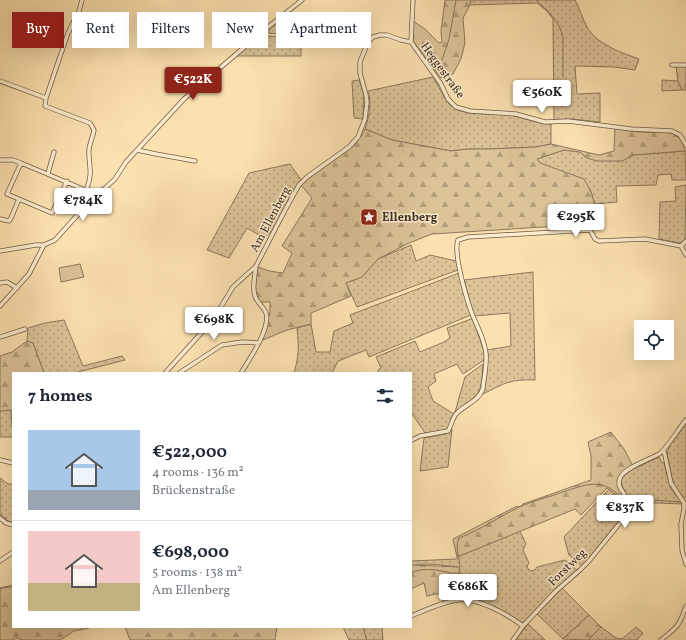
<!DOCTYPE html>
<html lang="en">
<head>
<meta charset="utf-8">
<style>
  body { margin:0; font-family:Vollkorn,serif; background:#f6f6f7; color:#1f2937; height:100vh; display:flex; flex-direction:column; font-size:15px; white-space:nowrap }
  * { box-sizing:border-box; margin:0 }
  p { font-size:13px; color:#747a83 }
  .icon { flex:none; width:22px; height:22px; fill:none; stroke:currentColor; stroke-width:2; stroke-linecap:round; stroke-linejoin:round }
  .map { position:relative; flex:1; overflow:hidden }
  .details { position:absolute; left:12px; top:372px; width:400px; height:256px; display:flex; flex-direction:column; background:#fff; border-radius:0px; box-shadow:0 4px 16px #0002 }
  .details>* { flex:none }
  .top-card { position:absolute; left:12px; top:12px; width:400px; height:36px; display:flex; gap:8px }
  .controls { position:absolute; left:634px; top:320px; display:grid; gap:8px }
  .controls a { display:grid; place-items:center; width:40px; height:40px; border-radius:0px; background:#fff; box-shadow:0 4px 16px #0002; font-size:20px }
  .price { position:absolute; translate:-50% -34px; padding:0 9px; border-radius:4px; background:#fff; color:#222; font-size:13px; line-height:26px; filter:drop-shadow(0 1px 2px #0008) }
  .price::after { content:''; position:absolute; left:50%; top:24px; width:12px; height:9px; margin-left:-6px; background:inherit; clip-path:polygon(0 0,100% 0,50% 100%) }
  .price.selected { background:#8f2418; color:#fff }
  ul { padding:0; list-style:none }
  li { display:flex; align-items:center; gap:12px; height:100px; padding:0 16px }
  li+li { border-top:1px solid #e0e1e3 }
  li span { display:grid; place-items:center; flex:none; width:112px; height:80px; border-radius:0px; color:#555 }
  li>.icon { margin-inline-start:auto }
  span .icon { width:48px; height:48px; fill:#fffc; stroke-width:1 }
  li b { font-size:17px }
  h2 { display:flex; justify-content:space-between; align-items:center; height:48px; padding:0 16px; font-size:17px }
  .chip { padding:0 14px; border-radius:0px; background:#fff; box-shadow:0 4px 16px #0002; font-size:14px; line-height:36px }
  .chip.selected { background:#8f2418; color:#fff }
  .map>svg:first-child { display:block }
</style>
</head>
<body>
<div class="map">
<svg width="686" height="640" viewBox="0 0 686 640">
  <defs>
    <pattern id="grass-dots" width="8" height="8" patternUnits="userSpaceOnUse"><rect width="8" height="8" fill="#dcc398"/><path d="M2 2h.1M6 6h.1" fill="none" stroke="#b49f7c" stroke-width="1.8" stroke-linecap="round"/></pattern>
    <pattern id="forest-firs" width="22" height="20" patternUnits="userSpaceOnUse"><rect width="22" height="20" fill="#dcc398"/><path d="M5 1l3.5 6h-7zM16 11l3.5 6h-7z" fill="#b49f7c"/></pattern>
  </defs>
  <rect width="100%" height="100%" fill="#fce1b0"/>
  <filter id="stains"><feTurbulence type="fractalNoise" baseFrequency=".005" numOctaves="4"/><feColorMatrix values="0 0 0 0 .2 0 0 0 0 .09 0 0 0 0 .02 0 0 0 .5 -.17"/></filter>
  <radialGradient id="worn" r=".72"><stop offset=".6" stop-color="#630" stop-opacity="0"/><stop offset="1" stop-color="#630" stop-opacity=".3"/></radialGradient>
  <path fill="url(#grass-dots)" stroke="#8d785e" d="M 471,0 L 575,0 C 580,9 583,20 588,29 C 599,45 622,53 639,59 L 635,70 L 614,67 L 575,66 L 577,94 L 600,93 L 600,122 L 573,119 L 554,120 L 553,19 L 547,11 L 537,3 L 470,5 Z
    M 365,13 L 366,32 L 302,37 L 269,33 L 267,29 L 277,22 L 320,20 Z
    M 262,34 L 269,36 L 301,40 L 301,56 L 237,56 Z
    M 433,77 C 440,87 444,102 454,108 C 467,117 498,112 515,116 C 527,119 538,124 551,124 L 551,144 L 536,147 L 489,149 L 468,149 L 451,151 L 392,140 L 365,129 C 369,117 372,103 368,91 Z
    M 359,80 L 364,95 L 363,119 L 354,118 L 352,81 Z
    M 662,80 L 678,81 L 682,90 L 662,91 Z
    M 564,150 L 580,152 L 587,158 L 622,161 L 633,155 L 685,151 L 686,180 L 672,180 L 671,174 L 658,175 L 656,185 L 616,186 L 617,202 L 595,204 L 590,189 L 540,163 L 536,159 Z
    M 290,164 L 301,180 L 291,195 L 273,230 L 264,238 L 247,228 L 229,258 L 207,250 L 249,173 Z
    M 686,185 L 685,240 L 680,243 L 659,239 L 660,202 L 676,201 L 675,187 Z
    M 411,245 L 416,261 L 430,255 L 456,261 L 459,268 L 458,270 L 357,307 L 346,283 L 362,277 L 378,259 Z
    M 533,272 L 535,380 C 510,379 505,383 483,394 L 488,354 L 487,350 L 511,346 L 510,313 L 474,316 L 464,280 Z
    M 459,273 L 460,274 L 471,315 L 369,357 L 366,350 L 338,361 L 332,373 L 294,373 C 299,356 299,345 297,328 L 311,324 L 316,352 L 330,352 L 334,331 L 353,323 L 350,315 Z
    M 471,319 L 473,320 L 485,354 L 484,360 L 463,374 L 457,364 L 434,374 L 436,381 L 428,387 L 433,401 L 454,414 L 449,427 L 444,431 L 425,433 L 411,412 L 411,373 L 379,373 L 378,370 L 381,368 L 376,357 L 415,341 L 420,352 L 444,342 L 450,338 L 447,328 Z
    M 64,320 L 83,366 L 122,356 L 125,360 L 74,373 L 44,373 L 33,343 L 27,341 L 28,328 L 45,323 Z
    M 483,364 C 481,396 480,394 455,412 L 465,377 Z
    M 11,410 L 13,437 L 0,437 L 0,411 Z
    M 686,424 L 686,498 L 684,498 L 675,487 L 672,478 L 667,454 L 670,445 Z
    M 452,429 L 448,467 L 420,471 L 424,438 L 446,434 Z
    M 659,457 L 662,463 L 664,462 L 668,479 L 671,489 L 683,504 L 631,502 L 622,486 L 621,480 L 627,472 Z
    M 0,478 L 8,484 L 13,484 L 13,523 L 8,521 L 0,514 Z
    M 609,489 L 627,504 L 627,507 L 624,515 L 582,566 L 569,555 L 564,537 Z
    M 520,531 L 526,544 L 523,550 L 529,563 L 527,566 L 528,569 L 531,571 L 535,570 L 537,567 L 565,560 L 578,571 L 554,591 L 523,623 L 485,603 L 463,597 L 458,567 C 447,566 420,561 411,567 L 411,561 L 457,559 L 457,557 Z
    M 562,588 L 589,615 L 563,639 L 537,614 Z
    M 528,624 L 545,640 L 515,640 Z
    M 343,627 L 382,627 L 383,640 L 349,640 Z
    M 601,627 L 616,638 L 622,639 L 636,627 L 643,633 L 637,640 L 588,640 Z"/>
  <path fill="url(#forest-firs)" stroke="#8d785e" d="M 445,0 L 471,0 L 470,5 L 463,18 L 465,43 L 461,59 L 453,74 L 441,78 L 413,41 L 413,21 L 425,29 L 439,43 L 442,42 L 441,31 Z
    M 676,66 L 686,66 L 686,90 L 682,90 L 678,81 Z
    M 615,128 C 624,129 632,132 641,132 C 660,134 679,125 685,151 L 633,155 L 622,161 L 597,161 L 587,158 L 580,152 L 564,150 L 537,159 L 540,163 L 584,179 C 596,199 595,206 595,228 L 576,225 L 432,234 L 409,243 L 378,259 L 362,277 L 346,283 L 351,296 L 311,313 L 311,324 L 287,330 L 263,340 L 270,312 L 270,302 L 260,302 C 252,292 257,279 258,267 L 269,271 L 283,273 L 292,253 L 282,246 L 312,198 L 301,185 C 317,170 358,148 365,129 L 392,140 L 451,151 L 468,149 L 489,149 L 536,147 L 551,144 L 599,155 L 614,151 Z
    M 27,341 L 33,343 L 44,373 L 13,373 L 13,433 L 11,410 L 0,411 L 0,356 L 12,352 Z
    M 611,432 L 624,449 L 633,466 L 619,477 L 618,480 L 627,504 L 607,488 L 581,515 L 575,509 L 457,557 L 453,539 L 517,506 L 518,507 L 522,506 L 523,504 L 591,480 L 591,456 L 588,442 Z
    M 413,565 L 459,567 L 463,597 L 453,598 L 443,602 L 441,593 L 427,596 L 424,583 L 411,589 L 411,567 Z
    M 13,585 L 13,627 L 94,627 L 74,631 L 60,640 L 23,640 L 16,638 L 13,640 L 0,640 L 0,588 Z
    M 589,615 L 601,627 L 588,640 L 563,639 Z
    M 125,627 L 277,627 L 275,640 L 130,640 Z"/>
  <path fill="#dcc398" stroke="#8d785e" d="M 80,264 L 84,277 L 61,282 L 59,268 Z"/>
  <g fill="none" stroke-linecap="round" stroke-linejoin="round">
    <path stroke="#89755c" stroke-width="1" d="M 536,0 C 548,11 560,21 563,38 L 563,77
      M 442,60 L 449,39 L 456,0
      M 632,500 L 654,500 L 681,502
      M 411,573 C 423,566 446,571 458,575 C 464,563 453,550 459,538 C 480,530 499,517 519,507 C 533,501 549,497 563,492 C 576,488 589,482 602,485 C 612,488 618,494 625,500
      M 0,588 L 13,587
      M 363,627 L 367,640"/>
    <defs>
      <path id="street" d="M 413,0 L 411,42 L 441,84 L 448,99 L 456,107 L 470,111 L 516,114 L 545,122 L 568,121 L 631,129 L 672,131 L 680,135 L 686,145
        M 672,65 L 686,65
        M 0,81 L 46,98 L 68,33 L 79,11 L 82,0
        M 46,98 L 45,106 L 90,123 L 94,130 C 93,136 90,143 89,149 C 88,164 94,173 86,190
        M 137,150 L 156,154 L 195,161
        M 0,160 L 13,160 L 21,163 L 90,192 L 98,192 L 104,189 L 115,179 L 126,162 L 184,99 L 262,32 L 302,0
        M 21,163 L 7,194 L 52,213 L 67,181
        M 48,173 L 54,152
        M 0,219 L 9,221 L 11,218 L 19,199
        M 681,246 L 686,241
        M 0,251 L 36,245 L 44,245 L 55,240 L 82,210 L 88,201 L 90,192
        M 0,283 L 7,282 L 17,288
        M 0,306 L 29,274 L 44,245
        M 0,337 L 25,329
        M 165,373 L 213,320 L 233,287 L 256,266 L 284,212 L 299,185 L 307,177 L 349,147 L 358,137 L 365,119 L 367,102 L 366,95 L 360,73 L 360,62 L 368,42 L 373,37 L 380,35 L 387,35 L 401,40 L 411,42
        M 179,373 L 222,345 L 242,342 L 259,343
        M 241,373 C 249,360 271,328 266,313 C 265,309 259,304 257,300 C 251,291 255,277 256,266
        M 412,440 L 420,436 L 448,431 C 452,425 452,417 458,412 C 467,404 480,400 483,388 C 484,377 487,365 486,354 C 485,339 476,325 471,311 C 466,297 453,252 458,240 L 468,237 L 590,230 L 595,239 L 599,241 L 645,239 L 681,246 L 686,255
        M 664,451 L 671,483 L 684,503 L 684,509 L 681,524 L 682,550 L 686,564
        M 0,460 L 13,463
        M 0,518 L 6,523 L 13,525
        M 0,561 L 13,552
        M 411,616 C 426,610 442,602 458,600 C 478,597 508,615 523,626
        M 513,640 L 523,626 L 555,592 L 580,570 L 589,561 L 624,518 C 638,496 614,493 620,478 C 624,468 650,459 659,454 C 666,450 679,428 686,420
        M 661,640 C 677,627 679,627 686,606"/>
    </defs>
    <use href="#street" stroke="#6e5b48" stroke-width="5"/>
    <use href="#street" stroke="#fdeccc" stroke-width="3.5"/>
  </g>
  <defs>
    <symbol id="sight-square" viewBox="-11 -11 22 22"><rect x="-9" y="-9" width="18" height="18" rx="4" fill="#8f2418" stroke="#fdeccc"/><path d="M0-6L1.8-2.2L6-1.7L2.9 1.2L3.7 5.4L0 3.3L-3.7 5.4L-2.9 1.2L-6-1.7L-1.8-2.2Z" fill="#fff"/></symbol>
  </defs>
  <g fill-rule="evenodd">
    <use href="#sight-square" x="359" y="207" width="20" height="20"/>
  </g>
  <g text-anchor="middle" stroke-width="3" stroke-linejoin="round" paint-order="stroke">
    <g font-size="12" fill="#3e2e25" stroke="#fdeccc">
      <text transform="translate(443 70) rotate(54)" y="4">Heggestraße</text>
      <text transform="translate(270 219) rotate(-62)" y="4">Am Ellenberg</text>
      <text transform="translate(567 567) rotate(-44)" y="4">Forstweg</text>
    </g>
    <g font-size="12" font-weight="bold" fill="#3e2e25" stroke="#fdeccc" text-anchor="start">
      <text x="382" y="221">Ellenberg</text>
    </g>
  </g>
  <rect width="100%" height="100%" filter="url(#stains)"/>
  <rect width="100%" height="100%" fill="url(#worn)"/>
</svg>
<div class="controls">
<a><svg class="icon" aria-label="locate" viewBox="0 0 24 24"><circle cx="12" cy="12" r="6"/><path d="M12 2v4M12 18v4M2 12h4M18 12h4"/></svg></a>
</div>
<b class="price selected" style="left:193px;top:101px">€522K</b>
<b class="price" style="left:542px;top:114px">€560K</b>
<b class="price" style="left:83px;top:222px">€784K</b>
<b class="price" style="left:576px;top:238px">€295K</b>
<b class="price" style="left:214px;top:341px">€698K</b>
<b class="price" style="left:625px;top:529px">€837K</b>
<b class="price" style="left:468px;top:608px">€686K</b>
<div class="top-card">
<a class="chip selected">Buy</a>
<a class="chip">Rent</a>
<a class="chip">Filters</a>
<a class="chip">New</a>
<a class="chip">Apartment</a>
</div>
<section class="details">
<h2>7 homes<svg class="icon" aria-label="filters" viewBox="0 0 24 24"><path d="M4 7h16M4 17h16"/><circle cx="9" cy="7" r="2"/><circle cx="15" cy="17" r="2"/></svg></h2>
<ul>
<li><span style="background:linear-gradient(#a9c7e8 75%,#9aa5b1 0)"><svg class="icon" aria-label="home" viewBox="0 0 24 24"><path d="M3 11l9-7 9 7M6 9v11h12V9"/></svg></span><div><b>€522,000</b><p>4 rooms · 136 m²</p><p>Brückenstraße</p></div></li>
<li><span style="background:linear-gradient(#f6c9c9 65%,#c2b280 0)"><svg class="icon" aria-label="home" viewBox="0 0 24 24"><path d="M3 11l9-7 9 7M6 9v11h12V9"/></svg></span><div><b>€698,000</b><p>5 rooms · 138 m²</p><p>Am Ellenberg</p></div></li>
</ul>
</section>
</div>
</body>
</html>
